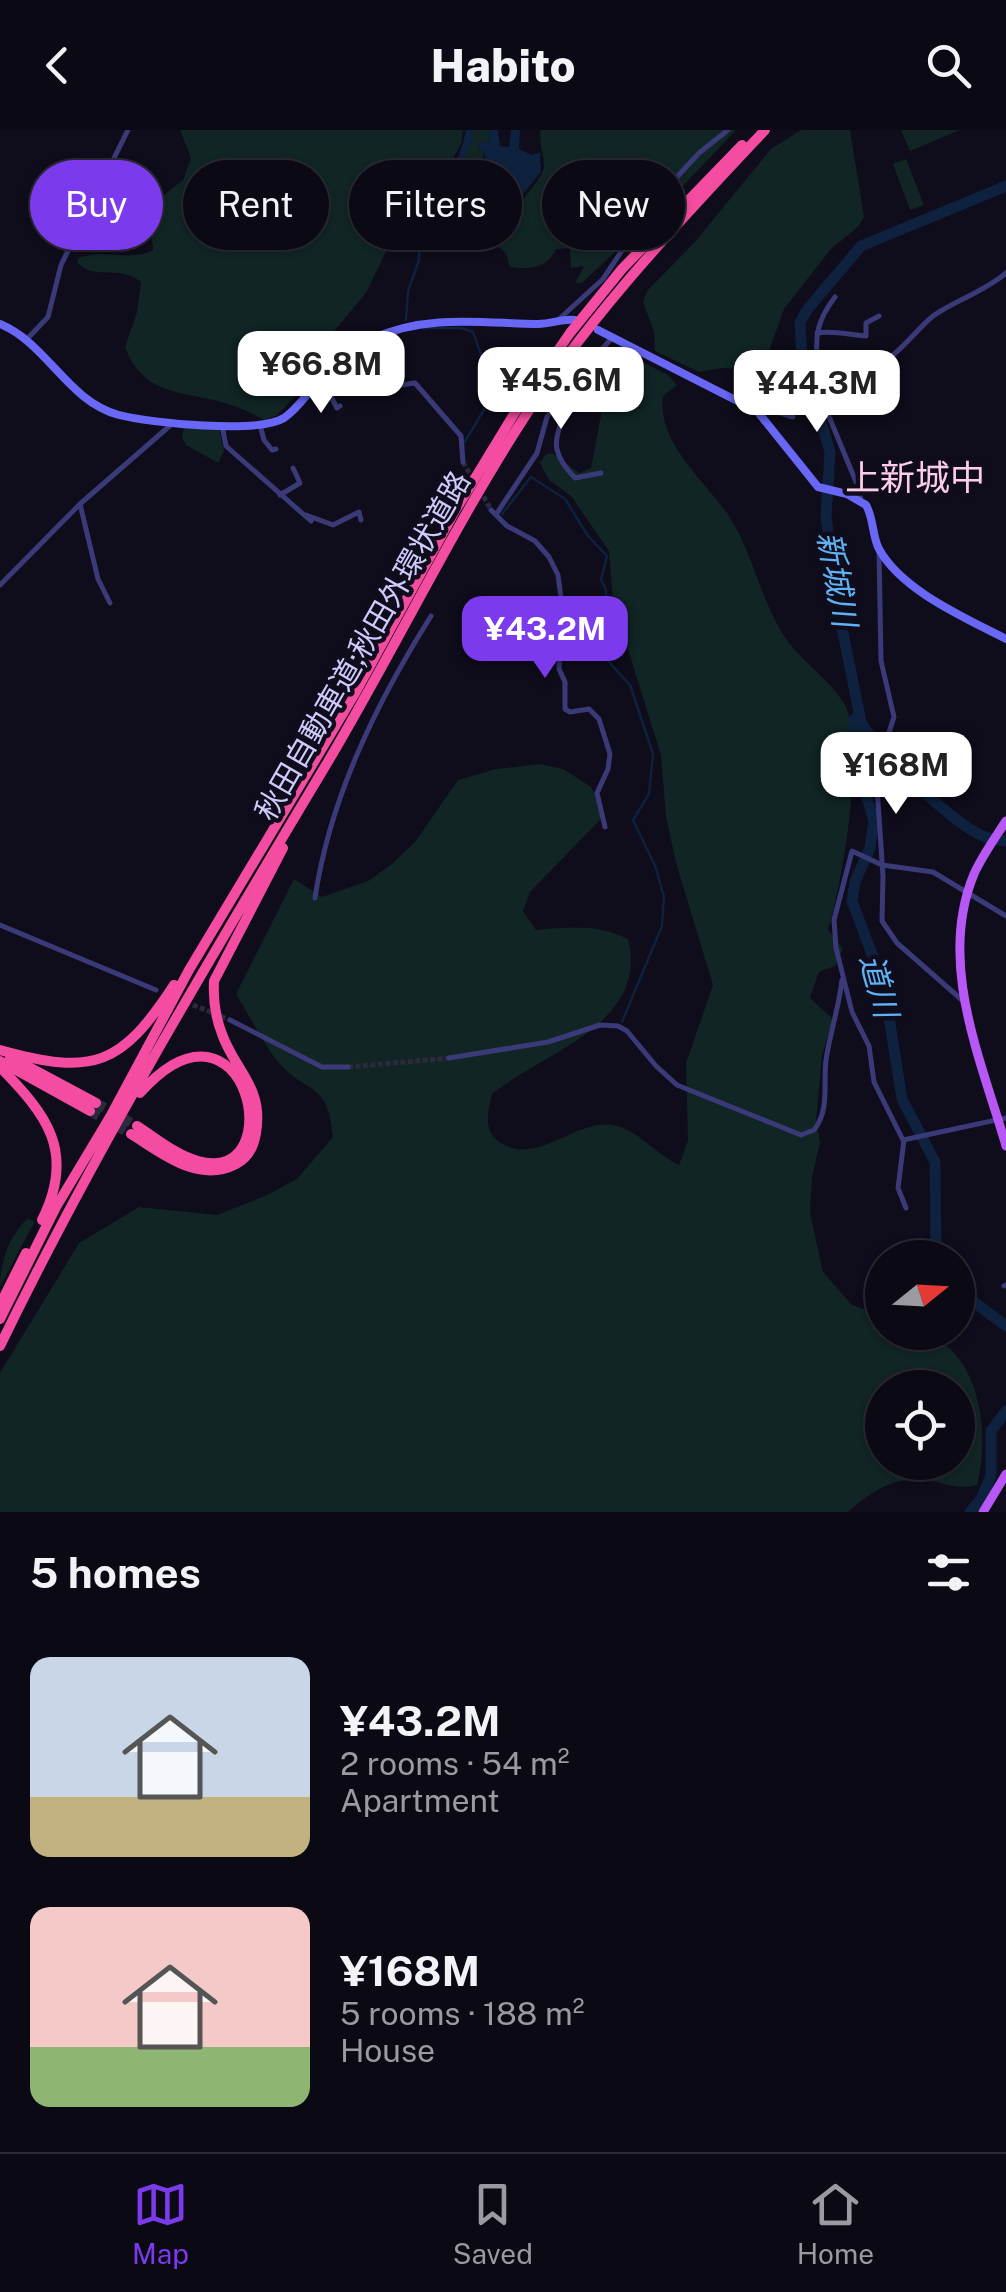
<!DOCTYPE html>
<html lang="en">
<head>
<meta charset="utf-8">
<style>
  body { margin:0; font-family:"Public Sans","Noto Sans JP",sans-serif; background:#14121d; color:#f1f3f6; height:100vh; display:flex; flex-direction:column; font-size:38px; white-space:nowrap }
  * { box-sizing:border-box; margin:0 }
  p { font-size:32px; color:#9a9aa0 }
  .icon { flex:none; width:55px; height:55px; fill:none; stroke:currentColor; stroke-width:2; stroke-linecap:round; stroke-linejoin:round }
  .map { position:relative; height:1382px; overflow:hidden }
  .sheet { display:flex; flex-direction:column; background:#0b0914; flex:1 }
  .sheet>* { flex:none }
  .guide { position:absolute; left:30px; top:30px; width:948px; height:90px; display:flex; gap:20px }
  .needle { width:65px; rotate:72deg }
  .controls { position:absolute; left:865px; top:1110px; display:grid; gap:20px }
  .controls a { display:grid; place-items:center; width:110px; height:110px; border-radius:50%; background:#0b0914; box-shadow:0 2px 8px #0004,0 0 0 2px #2b2a34; font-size:50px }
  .price { position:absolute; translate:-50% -85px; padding:0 22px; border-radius:20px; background:#fff; color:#222; font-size:32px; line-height:65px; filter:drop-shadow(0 2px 5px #0008) }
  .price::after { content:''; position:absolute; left:50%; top:60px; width:30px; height:22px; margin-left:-15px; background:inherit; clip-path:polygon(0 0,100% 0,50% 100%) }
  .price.active { background:#7c3aed; color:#fff }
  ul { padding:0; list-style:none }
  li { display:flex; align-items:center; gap:30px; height:250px; padding:0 30px }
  li span { display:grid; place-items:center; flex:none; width:280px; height:200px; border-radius:20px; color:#555 }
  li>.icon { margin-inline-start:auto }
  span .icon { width:120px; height:120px; fill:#fffc; stroke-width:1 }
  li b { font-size:42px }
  h2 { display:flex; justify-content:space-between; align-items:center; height:120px; padding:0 30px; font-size:42px }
  .chip { padding:0 35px; border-radius:45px; background:#0b0914; box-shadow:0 2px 8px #0004,0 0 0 2px #2b2a34; font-size:35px; line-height:90px }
  .chip.active { background:#7c3aed; color:#fff }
  header { display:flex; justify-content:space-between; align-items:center; height:130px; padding:0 30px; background:#0b0914; font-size:45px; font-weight:800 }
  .tabs { display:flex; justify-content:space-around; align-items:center; height:140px; border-top:2px solid #2b2a34; background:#0b0914; font-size:28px; color:#9a9aa0 }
  .tabs a { display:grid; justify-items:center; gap:5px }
  .tabs .active { color:#7c3aed }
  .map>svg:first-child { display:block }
</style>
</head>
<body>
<header><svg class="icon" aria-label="back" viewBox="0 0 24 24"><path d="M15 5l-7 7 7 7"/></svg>Habito<svg class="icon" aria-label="search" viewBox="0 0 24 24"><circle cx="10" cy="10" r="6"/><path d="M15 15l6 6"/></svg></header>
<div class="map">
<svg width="1006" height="1382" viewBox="0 0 1006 1382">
  <rect width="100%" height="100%" fill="#0f0c1b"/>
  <path fill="#102524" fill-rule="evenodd" d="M 180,0 L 463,0 L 461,14 L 449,35 L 393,107 L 366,163 L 335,200 L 333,221 L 329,232 L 276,286 L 264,290 C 254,285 244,279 234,276 C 192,260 145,271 125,217 L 137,182 L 141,152 C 115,133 100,152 77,133 L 78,128 C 102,118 131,132 153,120 L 151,99 L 164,65 L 183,50 L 191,28 Z
    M 474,0 L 490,0 L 488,12 L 480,13 L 479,19 L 485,22 L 480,36 L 467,49 L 460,44 C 459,31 473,15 474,0 Z
    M 540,0 L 736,0 L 663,77 L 582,153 L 575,153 L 584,136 L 571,138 L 570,118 L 556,119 C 548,138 529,140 510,137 L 506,123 L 484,106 C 492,89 502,91 515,81 C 516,81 523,68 524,68 C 555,30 541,42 540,0 Z
    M 801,0 L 850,0 L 864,87 L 859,96 L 831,119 L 784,179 L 765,232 L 755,240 L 721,238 L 699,242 L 655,221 L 654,202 L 643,172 L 647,161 L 694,113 L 771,19 Z
    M 901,0 L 960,0 L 910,21 Z
    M 906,29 L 924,75 L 910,80 L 893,34 Z
    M 613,217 L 668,245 L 677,255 L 663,266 C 657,312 703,349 727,383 C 751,418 759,464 781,501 C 797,529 829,547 845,575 C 866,612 842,758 828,800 L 843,819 L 835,836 L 819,842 L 810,868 L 833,889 L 822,925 L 816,991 L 820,1012 L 812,1047 L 810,1083 L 823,1142 L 852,1175 L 882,1185 L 882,1202 C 894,1203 911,1200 923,1203 C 982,1222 990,1305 977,1355 C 960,1359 953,1356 937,1352 C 897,1344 877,1357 848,1382 L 0,1382 L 0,1243 L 79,1113 L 139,1077 L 217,1085 L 267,1065 L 297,1049 L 333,1007 C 328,950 307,965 279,933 C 262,913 250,886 236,864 L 294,749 L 322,767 L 368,751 L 392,734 L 415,712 L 458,650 L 496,639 L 540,634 L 563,639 L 590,656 L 601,673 L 600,690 L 530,762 L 523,781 L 536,800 C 568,797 599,794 628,809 C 650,894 542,923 492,964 C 488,982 482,1001 501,1013 C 537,1036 574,990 612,995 C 636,998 657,1025 679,1035 L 688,1011 L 686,933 L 713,855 L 676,733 L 666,686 L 661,625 L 613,472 L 609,421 L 571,366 L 549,350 L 540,333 L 546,324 L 552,323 L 579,343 L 591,338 L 603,274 L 593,251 L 597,238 ZM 882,1258 L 958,1258 L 958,1332 L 882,1332 Z
    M 184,297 L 219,299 L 224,321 L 218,333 L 186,315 L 182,308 Z
    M 27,1089 L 35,1091 L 0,1157 C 0,1132 9,1106 27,1089 Z"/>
  <path fill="#0e213e" d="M 466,0 L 474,0 L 473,11 L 459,38 L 464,47 L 470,48 L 485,28 L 485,22 L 479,19 L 480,13 L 488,12 L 490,0 L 498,0 L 500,16 L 509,17 L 511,0 L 520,0 L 519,19 L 532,25 L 540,22 L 541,42 L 523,64 L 487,66 L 464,50 L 454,49 C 454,32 463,18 466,0 Z"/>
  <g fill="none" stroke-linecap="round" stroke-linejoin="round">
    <path stroke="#0e213e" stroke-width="2.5" d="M 406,190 L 408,161 L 419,130 L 419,92 L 454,49
      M 423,198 L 461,198 L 473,202 L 490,250 L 497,258 L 464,313
      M 502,384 L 531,347 L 565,369 L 588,406 L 607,426 L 601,450 L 606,460 L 604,520 L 607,530 L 630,555 L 653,624 L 649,664 L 633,690 L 656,738 L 664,767 L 662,796 L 622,892"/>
    <path stroke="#0e213e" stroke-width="11" d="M 1006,56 L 861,116 L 807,180 L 800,193 L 802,228 L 830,322 L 826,386 L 838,478 L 861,592 C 878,621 952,693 983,706 C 989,709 999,710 1006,711
      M 859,585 L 854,590 L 855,629 L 874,691 L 870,718 L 855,752 L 852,771 L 884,856 L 902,969 L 935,1032 L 936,1128
      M 958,1160 L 1006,1196
      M 970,1382 L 981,1369 L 991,1346 L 991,1301 L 1006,1281"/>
    <path stroke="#2c283d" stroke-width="5" stroke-dasharray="5 2.5" stroke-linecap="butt" d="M 463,332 L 474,351
      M 480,360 L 491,380
      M 186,872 L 230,890
      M 348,937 L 449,928"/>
    <path stroke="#2c283d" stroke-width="10" stroke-dasharray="10 5" stroke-linecap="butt" d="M 96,973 L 137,996
      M 90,981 L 131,1004"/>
    <path stroke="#3b3a78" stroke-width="5" d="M 558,190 L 603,149 L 655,71 L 699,23 L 728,0
      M 817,203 C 834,200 849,205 866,206 L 866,193 L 879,186
      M 27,209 L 48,187 L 61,135 L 128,0
      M 354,218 L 394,256 L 415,253 L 461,306 L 463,332
      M 818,233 C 814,206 818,189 835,167
      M 814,237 L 823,272 L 861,364 L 860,369
      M 321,248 L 337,278 L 340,276
      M 559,267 C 574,298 535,307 575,348 L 601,343
      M 741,271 C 774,264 795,243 824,231 C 844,222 859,246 882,233 C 899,224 917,199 933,186 C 956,170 984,162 1006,143
      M 744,272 L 793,287
      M 260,295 L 264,310 L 272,320 L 276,319
      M 222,296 L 226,316 L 311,391
      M 280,365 L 300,353 L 293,338
      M 80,374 L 98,449 L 110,473
      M 491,380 L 507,396 L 535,411 L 549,427 L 558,445 L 561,468 L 559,539 L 565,552 L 565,579 L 570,582 L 589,579 L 599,589 L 610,624 L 608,639 L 597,663 L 605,697
      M 497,383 L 537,323 L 547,287 L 558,268 L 611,209
      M 306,385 L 333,395 L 359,382 L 361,390
      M 879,421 L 881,531 L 894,587 L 876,642 L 883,746 L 882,791 L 897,813 L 962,870
      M 0,455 L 80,374 L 173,293
      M 315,768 C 330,667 377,572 431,486
      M 1006,786 L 933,742 L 882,735 L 852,721 L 834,790 L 836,818 L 852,882 L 869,916 L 874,952 L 903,1010 L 1006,988
      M 0,795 L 156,860
      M 230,890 L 322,937 L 348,937
      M 449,928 L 548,912 L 600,895 L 618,896 L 627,901 L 656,936 L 677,955 L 801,1005 L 814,1000 C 830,980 823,953 826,930 C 830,903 839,877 842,850
      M 904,1010 L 898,1058 L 906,1078
      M 1004,1156 L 1006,1155"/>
    <path stroke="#6867f6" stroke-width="8" d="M 0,194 C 48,214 67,271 119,285 C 150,293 258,304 284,288 C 296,280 306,266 315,255 C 332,235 350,219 374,208 C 428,184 481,193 538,194 C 552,194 563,188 575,190
      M 598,200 L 757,281 L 818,357 L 847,364 L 866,375 C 874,389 872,406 879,419 C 902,461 966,488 1006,509"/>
    <path stroke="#b758f5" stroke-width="9" d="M 1006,691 C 995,708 982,726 974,744 C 937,833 981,929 1006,1016
      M 983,1382 L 1006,1344"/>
    <path stroke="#f44ca0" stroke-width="10" d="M 0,920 C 94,946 121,936 174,855
      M 10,927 L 96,973
      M 0,931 L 90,981
      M 0,937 C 47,985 76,1022 42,1090
      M 137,996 C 156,1008 176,1025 198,1031 C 293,1056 246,844 140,963
      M 131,1004 C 162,1023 198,1054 236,1034 C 248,1028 254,1016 256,1003 C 264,957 235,941 222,904 C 215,886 213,870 214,851 L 283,718
      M 0,1175 L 26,1123
      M 0,1189 L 56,1077 L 110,987 L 189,840 L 354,565 L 455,381 L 514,284 L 570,203 L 622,139 L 742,15
      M 0,1216 C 98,1014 214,822 329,630 C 393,522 448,408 515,302 C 585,190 675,96 765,0"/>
  </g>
  <g text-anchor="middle" stroke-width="9" stroke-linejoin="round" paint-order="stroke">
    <g font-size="30" fill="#cfcafc" stroke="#0f0c1b">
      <text transform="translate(363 516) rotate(-60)" y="10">秋田自動車道;秋田外環状道路</text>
    </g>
    <g font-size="32" font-style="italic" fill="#5eb2f5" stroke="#0f0c1b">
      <text transform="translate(837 449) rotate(80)" y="11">新城川</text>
      <text transform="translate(879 856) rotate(75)" y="11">道川</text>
    </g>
    <g font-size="35" fill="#fccceb" stroke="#0f0c1b">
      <text x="915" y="360">上新城中</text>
    </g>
  </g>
</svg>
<div class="controls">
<a><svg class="needle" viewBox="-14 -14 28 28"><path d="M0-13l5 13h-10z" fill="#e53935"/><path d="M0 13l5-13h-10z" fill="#9a9aa0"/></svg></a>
<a><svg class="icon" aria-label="locate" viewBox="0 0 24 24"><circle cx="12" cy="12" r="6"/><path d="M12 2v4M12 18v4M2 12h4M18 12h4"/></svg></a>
</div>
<b class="price" style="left:321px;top:286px">¥66.8M</b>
<b class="price" style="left:561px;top:302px">¥45.6M</b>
<b class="price" style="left:817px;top:305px">¥44.3M</b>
<b class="price active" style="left:545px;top:551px">¥43.2M</b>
<b class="price" style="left:896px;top:687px">¥168M</b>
<div class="guide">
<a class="chip active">Buy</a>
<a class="chip">Rent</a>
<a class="chip">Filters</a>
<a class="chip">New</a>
</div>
</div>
<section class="sheet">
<h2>5 homes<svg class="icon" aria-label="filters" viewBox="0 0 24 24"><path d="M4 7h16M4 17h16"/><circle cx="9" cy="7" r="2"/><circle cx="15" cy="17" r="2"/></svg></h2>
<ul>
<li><span style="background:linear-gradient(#c9d6e8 70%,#c2b280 0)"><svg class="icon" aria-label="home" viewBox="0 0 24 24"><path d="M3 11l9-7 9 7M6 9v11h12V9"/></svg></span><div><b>¥43.2M</b><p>2 rooms · 54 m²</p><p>Apartment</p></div></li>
<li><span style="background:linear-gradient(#f6c9c9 70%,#8fb573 0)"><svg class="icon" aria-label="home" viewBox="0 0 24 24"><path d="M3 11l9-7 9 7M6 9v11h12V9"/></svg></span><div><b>¥168M</b><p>5 rooms · 188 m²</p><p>House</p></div></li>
</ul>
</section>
<nav class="tabs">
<a class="active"><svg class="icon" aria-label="map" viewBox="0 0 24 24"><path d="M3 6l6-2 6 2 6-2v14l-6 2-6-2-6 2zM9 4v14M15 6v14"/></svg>Map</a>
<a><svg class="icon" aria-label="saved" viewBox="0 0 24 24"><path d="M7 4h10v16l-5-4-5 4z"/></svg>Saved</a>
<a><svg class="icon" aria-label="home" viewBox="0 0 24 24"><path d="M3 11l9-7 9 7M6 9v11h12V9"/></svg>Home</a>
</nav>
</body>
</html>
